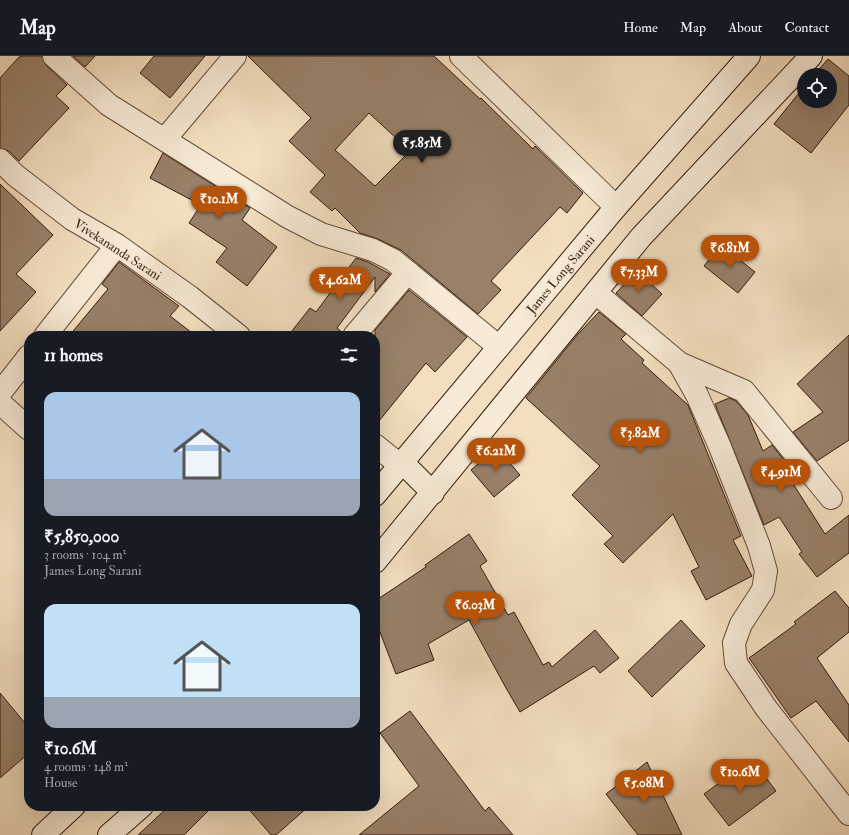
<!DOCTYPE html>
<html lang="en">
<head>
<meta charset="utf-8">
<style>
  body { margin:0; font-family:"IM FELL Double Pica",serif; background:#242831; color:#f1f3f6; height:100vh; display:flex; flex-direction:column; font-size:15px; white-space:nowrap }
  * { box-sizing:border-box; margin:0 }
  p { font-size:13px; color:#9ea1a6 }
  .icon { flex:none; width:22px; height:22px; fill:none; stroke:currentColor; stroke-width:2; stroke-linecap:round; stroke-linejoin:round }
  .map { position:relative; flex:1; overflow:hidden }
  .panel { position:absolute; left:24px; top:275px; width:356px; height:480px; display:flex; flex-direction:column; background:#171b24; border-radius:16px; box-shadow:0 4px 16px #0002 }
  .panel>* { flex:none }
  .controls { position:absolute; left:797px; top:12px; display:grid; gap:8px }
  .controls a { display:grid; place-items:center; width:40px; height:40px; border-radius:50%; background:#171b24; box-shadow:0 4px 16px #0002; font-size:20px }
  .price { position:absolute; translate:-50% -34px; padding:0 9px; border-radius:14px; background:#b45309; color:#fff; font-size:13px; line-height:26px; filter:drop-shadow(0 1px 2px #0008) }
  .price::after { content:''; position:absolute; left:50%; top:24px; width:12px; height:9px; margin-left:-6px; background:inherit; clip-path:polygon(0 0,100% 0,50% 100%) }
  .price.selected { background:#222; color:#fff }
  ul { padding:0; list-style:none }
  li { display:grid; align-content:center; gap:8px; height:212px; padding:0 20px }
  li span { display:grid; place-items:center; height:124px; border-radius:12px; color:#555 }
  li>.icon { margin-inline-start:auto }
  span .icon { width:72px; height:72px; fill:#fffc; stroke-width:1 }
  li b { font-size:17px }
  h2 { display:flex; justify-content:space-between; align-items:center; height:48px; padding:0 20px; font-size:17px }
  header { display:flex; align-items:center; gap:24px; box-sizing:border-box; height:56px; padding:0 20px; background:#171b24; border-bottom:1px solid #363941 }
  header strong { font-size:19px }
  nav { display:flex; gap:22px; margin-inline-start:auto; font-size:14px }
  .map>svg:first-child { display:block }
</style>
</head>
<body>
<header>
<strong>Map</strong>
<nav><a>Home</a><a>Map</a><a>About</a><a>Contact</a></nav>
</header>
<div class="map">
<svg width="849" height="779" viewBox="0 0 849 779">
  <rect width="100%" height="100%" fill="#f3dfc0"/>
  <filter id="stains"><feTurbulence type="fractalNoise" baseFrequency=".005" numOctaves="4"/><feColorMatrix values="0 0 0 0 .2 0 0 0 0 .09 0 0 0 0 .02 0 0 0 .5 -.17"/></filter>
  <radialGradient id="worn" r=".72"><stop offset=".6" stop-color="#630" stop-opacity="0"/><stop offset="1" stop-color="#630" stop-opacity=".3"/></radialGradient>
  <path fill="#988069" stroke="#361a0b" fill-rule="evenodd" d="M 24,0 L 42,0 L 46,9 L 67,29 L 56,40 L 69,52 L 19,105 L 9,95 L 0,92 L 0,22 L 19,1 Z
    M 73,0 L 95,0 L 85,11 Z
    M 154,0 L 205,0 L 170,42 L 140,17 Z
    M 248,0 L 434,0 L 480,43 L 481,42 L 533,93 L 535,90 L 583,137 L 567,157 L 560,151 L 491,225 L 501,234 L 478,258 L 401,194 L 378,183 L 360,177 L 335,152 L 332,155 L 310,136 L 325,119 L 289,85 L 311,62 ZM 369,57 L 410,95 L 375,130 L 335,94 Z
    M 828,3 L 849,20 L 849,49 L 811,97 L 774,68 L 803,32 L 804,31 L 804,45 L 830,45 L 830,19 L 814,19 Z
    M 163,97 L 250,152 L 242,164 L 277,191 L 247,230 L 216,206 L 227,192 L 189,167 L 201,149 L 150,122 Z
    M 0,128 L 53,179 L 16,218 L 36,236 L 0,275 Z
    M 721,189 L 755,216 L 738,237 L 704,210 Z
    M 356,202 L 368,206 L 390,218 L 375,236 L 375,221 L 337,272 L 342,276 L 342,280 L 288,280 L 310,252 L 316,256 Z
    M 119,206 L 179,250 L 170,260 L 196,280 L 69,280 L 108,233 L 102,228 Z
    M 637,215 L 662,238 L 642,260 L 616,237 Z
    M 409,234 L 467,281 L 435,316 L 426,307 L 375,370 L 375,274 Z
    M 599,256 L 626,278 L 621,283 L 644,304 L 642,307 L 688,349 L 741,480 L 733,484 L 752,520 L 706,544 L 691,515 L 699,511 L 673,458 L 623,507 L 604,488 L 613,480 L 572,439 L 600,410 L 526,342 L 578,278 Z
    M 849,279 L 849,384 L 817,405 L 793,376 L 823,356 L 797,328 Z
    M 729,342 L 736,345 L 748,359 L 763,395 L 772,389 L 796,419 L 790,423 L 825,478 L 849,459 L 849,497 L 817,521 L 799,498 L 802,496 L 779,461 L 764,469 L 715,348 Z
    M 497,392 L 520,419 L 494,441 L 471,414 Z
    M 469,478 L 487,505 L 480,510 L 508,559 L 514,556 L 543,609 L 549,606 L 552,611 L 595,574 L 619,602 L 600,617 L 594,610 L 520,656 L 506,632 L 469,564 L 428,588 L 434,604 L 396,618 L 375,563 L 375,545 L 426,511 L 425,509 Z
    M 835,535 L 849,552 L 849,576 L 817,602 L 849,649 L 849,686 L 816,645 L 791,662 L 749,602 L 796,568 L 794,566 Z
    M 681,564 L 705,590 L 652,641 L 628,615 Z
    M 0,637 L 29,672 L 29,697 L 0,722 Z
    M 410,655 L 485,755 L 489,751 L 513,779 L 359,779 L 419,730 L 380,677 Z
    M 752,703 L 776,735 L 729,770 L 704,738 Z
    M 647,706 L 682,779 L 638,779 L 606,738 Z
    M 169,750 L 213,750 L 184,779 L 138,779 Z
    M 246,750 L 309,750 L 276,779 L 271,779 Z"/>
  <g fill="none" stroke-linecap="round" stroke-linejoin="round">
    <defs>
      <path id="street" d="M 54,0 L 109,49 L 288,161 L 321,178 L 373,194 L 393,204 L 499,291
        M 461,0 L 616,151
        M 165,83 L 235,0
        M 0,104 L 15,119 L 72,163 L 117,189 L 190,241 L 239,280
        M 596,237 L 679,307 L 697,339 L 720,391 L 759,490 L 766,515 L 763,534 L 741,568 L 734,587 L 736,607 L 766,652 L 849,758
        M 45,280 L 117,189
        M 354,280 L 408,216
        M 679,307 L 744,335 L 831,442
        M 0,337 L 29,300
        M 0,347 L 29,373
        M 375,389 L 400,409"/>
      <path id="secondary" d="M 402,406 L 433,437
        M 375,439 L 616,151 L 749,0
        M 375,506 L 641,181 L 811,0
        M 43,779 L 74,750
        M 109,779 L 142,750"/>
    </defs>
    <use href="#street" stroke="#654b38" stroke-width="24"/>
    <use href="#secondary" stroke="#361a0b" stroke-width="24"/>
    <use href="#street" stroke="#f7ead6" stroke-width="22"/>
    <use href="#secondary" stroke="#f7ead6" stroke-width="22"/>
  </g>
  <g text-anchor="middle" stroke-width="3" stroke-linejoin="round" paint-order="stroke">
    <g font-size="13" fill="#361a0b" stroke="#f7ead6">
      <text transform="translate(118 193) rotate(33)" y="5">Vivekananda Sarani</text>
      <text transform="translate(560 218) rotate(-50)" y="5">James Long Sarani</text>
    </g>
  </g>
  <rect width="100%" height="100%" filter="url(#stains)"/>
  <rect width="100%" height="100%" fill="url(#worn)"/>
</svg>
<div class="controls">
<a><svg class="icon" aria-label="locate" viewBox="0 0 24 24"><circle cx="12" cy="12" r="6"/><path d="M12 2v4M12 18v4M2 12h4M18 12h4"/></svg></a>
</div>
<b class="price selected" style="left:422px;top:108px">₹5.85M</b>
<b class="price" style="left:219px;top:164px">₹10.1M</b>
<b class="price" style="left:730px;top:213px">₹6.81M</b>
<b class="price" style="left:639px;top:237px">₹7.33M</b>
<b class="price" style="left:340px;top:245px">₹4.62M</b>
<b class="price" style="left:640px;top:398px">₹3.82M</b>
<b class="price" style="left:496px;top:416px">₹6.21M</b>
<b class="price" style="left:781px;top:437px">₹4.91M</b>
<b class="price" style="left:475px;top:570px">₹6.03M</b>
<b class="price" style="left:740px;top:737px">₹10.6M</b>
<b class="price" style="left:644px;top:748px">₹5.08M</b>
<section class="panel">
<h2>11 homes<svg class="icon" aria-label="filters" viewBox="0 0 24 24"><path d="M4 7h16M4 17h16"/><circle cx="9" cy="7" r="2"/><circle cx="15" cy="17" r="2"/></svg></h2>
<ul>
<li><span style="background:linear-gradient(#a9c7e8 70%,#9aa5b1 0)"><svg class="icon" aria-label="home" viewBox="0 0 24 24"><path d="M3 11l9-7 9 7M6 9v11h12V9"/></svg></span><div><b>₹5,850,000</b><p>3 rooms · 104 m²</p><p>James Long Sarani</p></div></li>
<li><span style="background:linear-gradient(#bfe0f5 75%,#9aa5b1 0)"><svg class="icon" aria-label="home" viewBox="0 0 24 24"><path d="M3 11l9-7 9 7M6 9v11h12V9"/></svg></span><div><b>₹10.6M</b><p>4 rooms · 148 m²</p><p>House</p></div></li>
</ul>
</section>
</div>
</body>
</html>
